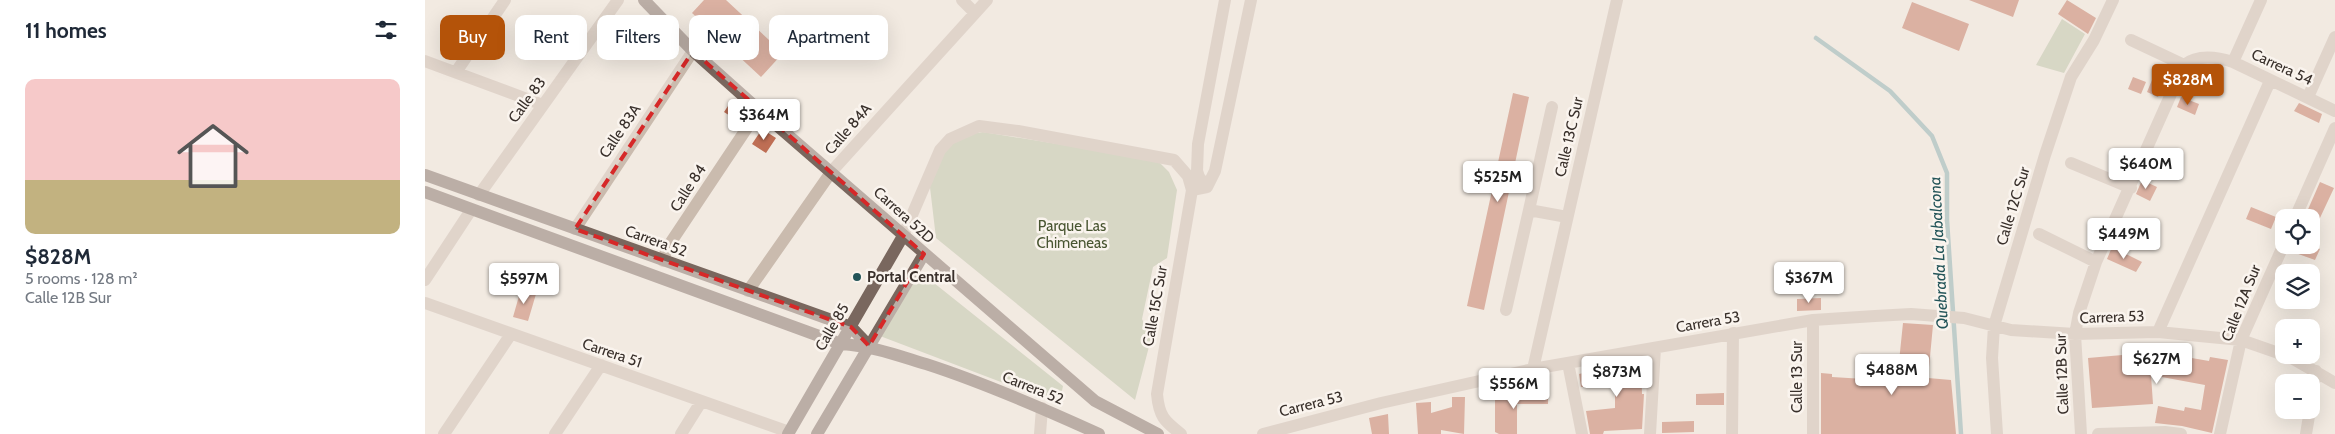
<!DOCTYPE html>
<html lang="en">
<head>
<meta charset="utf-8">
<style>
  body { margin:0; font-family:Cabin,sans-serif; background:#f2f2f3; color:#1f2937; height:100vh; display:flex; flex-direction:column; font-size:19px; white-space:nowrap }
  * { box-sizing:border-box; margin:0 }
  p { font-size:16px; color:#747a83 }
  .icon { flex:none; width:28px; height:28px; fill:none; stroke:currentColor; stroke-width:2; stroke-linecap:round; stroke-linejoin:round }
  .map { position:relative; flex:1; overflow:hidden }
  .side { display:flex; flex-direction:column; background:#fff; width:425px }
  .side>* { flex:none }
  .banner { position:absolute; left:15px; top:15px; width:475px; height:45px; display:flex; gap:10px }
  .fabs { position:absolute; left:1850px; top:209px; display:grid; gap:10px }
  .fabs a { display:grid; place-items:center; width:45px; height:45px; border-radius:10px; background:#fff; box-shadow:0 5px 20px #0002; font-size:25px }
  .price { position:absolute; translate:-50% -42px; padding:0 11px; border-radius:5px; background:#fff; color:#222; font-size:16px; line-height:32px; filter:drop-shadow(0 1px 2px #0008) }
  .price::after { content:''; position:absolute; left:50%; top:30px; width:15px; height:11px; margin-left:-8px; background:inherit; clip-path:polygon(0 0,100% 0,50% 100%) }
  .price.selected { background:#b45309; color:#fff }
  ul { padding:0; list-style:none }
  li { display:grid; align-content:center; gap:10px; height:265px; padding:0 25px }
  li+li { border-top:1px solid #e0e1e3 }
  li span { display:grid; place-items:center; height:155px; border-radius:10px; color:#555 }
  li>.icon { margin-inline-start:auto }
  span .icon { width:90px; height:90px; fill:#fffc; stroke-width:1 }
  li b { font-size:21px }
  h2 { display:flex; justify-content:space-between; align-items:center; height:60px; padding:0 25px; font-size:21px }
  .tag { padding:0 18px; border-radius:10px; background:#fff; box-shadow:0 5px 20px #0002; font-size:18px; line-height:45px }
  .tag.selected { background:#b45309; color:#fff }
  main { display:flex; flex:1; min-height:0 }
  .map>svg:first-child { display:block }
</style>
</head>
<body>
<main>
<section class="side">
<h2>11 homes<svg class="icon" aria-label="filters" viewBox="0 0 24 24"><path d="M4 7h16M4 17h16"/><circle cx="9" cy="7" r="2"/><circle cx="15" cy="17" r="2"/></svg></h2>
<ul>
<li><span style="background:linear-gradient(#f6c9c9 65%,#c2b280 0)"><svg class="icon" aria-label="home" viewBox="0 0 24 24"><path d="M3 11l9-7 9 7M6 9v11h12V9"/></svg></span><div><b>$828M</b><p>5 rooms · 128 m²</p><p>Calle 12B Sur</p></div></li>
</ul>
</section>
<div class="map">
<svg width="1910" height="434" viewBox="0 0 1910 434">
  <rect width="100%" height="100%" fill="#f2eae1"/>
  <path fill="#b6c0a2" d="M 1637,19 L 1660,34 L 1639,73 L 1611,65 Z
    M 558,132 L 732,160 L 744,172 L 752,190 L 742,258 L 728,267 L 717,319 L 726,339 L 710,400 L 511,238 L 504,179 L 523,147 L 539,135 Z
    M 494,271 L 638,386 L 634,404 L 455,336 Z"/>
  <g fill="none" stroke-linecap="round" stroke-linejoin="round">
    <path stroke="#82abad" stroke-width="4.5" d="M 1391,38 L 1465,91 L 1507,136 L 1522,173 L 1522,220 L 1536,434"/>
  </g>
  <path fill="#be6e54" d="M 279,0 L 301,0 L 358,53 L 336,77 L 267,13 Z
    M 1544,0 L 1594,0 L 1588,17 Z
    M 1642,0 L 1671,18 L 1663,34 L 1633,14 Z
    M 1487,2 L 1544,24 L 1534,51 L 1477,28 Z
    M 1708,77 L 1721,82 L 1716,94 L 1703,89 Z
    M 1727,80 L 1738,85 L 1733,97 L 1722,92 Z
    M 1088,93 L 1104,97 L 1059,310 L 1042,306 Z
    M 1756,97 L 1774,104 L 1770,115 L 1752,107 Z
    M 305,103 L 319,112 L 313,121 L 299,112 Z
    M 1874,103 L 1897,114 L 1894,123 L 1869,111 Z
    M 337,129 L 351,138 L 341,153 L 327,144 Z
    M 1717,180 L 1732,187 L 1725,201 L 1711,194 Z
    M 1895,182 L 1909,188 L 1894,220 L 1881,214 Z
    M 1826,207 L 1851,217 L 1846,229 L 1821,219 Z
    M 1867,245 L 1884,245 L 1895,249 L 1890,260 L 1865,251 Z
    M 1687,247 L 1717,262 L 1711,272 L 1682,259 Z
    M 96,289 L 111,294 L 103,321 L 88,317 Z
    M 1396,298 L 1396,310 L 1372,311 L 1372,299 Z
    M 1478,323 L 1508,325 L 1503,378 L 1526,380 L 1531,434 L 1396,434 L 1396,373 L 1407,374 L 1407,377 L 1472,381 Z
    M 1732,352 L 1784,361 L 1785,357 L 1803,360 L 1787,433 L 1757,426 L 1730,423 L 1733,406 L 1759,411 L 1760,407 L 1776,410 L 1780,385 L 1726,375 L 1728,404 L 1667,408 L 1663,358 Z
    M 1216,360 L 1217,394 L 1219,394 L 1217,429 L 1179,431 L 1178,434 L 1165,434 L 1161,411 L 1190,408 L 1190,387 L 1156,387 L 1154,374 Z
    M 1123,390 L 1123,404 L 1092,404 L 1092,434 L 1074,434 L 1070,432 L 1070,399 L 1092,393 L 1092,396 Z
    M 1299,393 L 1299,405 L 1271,405 L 1271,394 Z
    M 1027,397 L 1040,397 L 1039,434 L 1016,430 L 1016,434 L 993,434 L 991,403 L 1006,402 L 1006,413 L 1027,407 Z
    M 963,414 L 964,434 L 947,434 L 944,418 Z
    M 1269,421 L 1269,432 L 1237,433 L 1237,422 Z"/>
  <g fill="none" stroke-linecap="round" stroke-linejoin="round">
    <path stroke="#cabbae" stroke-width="12" d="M 537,0 L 550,13
      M 1706,40 L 1759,65
      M 0,61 L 118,105
      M 1808,62 L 1836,0
      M 31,72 L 80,0
      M 1883,97 L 1910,37
      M 1127,107 L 1104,210 L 1142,217
      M 1646,163 L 1706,188
      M 782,187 L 774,177 L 772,171 L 773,144 L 800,0
      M 767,190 L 782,187 L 790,171 L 826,0
      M 54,195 L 193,0
      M 1870,218 L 1910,128
      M 150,229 L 268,51
      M 1614,234 L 1671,262
      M 478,236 L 515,150 L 525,139 L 554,126 L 593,131 L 749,160 L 763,176 L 767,190 L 732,394 C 734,416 739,421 756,434
      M 238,261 L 242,248 L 334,110
      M 0,280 L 46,210
      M 323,291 L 407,171 L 562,0
      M 0,303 L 364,432
      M 1081,310 L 1104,210
      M 1733,332 L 1845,81
      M 1143,363 L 1157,434
      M 1108,369 L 1192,0
      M 1886,400 L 1891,371
      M 19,434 L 86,334
      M 130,434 L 176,365
      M 256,434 L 276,402
      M 615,434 L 617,408
      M 838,434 L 956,403 L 1108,369 L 1388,320 L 1450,316 L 1486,314 L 1539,318 L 1586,330 L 1650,334 L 1733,332 L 1816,340 L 1865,357 L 1910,383
      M 1225,434 L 1230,348
      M 1307,434 L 1308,333
      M 1388,434 L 1388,320
      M 1572,434 L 1567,358 L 1569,326 L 1620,155 L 1646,77 L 1669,40 L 1688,0
      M 1656,434 L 1650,334 L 1654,313 L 1671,262 L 1759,65 C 1773,54 1792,57 1808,62 L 1910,111
      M 1673,434 L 1740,432 L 1756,434
      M 1795,434 L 1816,340 L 1859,244
      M 1881,434 L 1885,410"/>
    <path stroke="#79675e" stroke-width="12" d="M 219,0 L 268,51 L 334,110 L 670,401 L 733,434
      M 0,175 L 426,327 L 444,346
      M 0,192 L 416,344 C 447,346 471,355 501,364 C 560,383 617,408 674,434
      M 363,434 L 478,236
      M 392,434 L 499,254"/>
  </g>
  <path d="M0 0H1910V434H0ZM 268,51 L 499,254 L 444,346 L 426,327 L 150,229 Z" fill="#f2eae1" fill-opacity=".55" fill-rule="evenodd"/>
  <path fill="none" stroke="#d62828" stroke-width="4" stroke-dasharray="10 6" stroke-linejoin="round" d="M 268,51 L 499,254 L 444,346 L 426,327 L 150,229 Z"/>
  <circle fill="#235458" stroke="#faf4ee" stroke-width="2" cx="432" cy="277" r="5"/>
  <g text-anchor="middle" stroke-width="5" stroke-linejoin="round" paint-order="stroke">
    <g font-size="15" fill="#39302b" stroke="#faf4ee">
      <text transform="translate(1857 67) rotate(25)" y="5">Carrera 54</text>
      <text transform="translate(102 100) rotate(-54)" y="5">Calle 83</text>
      <text transform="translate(423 129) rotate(-49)" y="5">Calle 84A</text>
      <text transform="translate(195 131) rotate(-56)" y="5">Calle 83A</text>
      <text transform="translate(1144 137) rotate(-77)" y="5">Calle 13C Sur</text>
      <text transform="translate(263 188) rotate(-57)" y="5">Calle 84</text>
      <text transform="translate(1588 206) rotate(-73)" y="5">Calle 12C Sur</text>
      <text transform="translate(479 215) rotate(42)" y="5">Carrera 52D</text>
      <text transform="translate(231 241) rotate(20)" y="5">Carrera 52</text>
      <text transform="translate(1816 303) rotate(-68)" y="5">Calle 12A Sur</text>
      <text transform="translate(730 306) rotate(-80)" y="5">Calle 15C Sur</text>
      <text transform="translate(1687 317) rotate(-2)" y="5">Carrera 53</text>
      <text transform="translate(1283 322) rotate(-10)" y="5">Carrera 53</text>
      <text transform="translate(407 327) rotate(-60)" y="5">Calle 85</text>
      <text transform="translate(187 353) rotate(19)" y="5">Carrera 51</text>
      <text transform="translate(1637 374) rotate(-92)" y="5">Calle 12B Sur</text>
      <text transform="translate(1372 377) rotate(-90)" y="5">Calle 13 Sur</text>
      <text transform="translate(608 388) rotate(22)" y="5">Carrera 52</text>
      <text transform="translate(886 404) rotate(-14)" y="5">Carrera 53</text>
    </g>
    <g font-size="15" fill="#485531" stroke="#faf4ee">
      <text x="647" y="231">Parque Las<tspan x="647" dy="17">Chimeneas</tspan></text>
    </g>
    <g font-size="15" font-weight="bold" fill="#39302b" stroke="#faf4ee" text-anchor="start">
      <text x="442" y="282">Portal Central</text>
    </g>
    <g font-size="16" font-style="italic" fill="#235458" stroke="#faf4ee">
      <text transform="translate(1513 253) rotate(-93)" y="6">Quebrada La Jabalcona</text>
    </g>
  </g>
</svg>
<div class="fabs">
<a><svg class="icon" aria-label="locate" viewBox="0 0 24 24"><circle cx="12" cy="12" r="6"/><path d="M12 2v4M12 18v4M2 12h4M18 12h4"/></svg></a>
<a><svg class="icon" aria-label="layers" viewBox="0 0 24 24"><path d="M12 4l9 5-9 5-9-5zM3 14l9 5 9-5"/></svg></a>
<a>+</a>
<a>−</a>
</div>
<b class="price selected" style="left:1763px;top:106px">$828M</b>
<b class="price" style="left:339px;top:141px">$364M</b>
<b class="price" style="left:1721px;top:190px">$640M</b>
<b class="price" style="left:1073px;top:203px">$525M</b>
<b class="price" style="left:1699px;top:260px">$449M</b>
<b class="price" style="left:1384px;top:304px">$367M</b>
<b class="price" style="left:99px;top:305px">$597M</b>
<b class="price" style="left:1732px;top:385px">$627M</b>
<b class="price" style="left:1467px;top:396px">$488M</b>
<b class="price" style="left:1192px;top:398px">$873M</b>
<b class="price" style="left:1089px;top:410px">$556M</b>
<div class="banner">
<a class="tag selected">Buy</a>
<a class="tag">Rent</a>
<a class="tag">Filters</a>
<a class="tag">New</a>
<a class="tag">Apartment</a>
</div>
</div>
</main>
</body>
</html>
